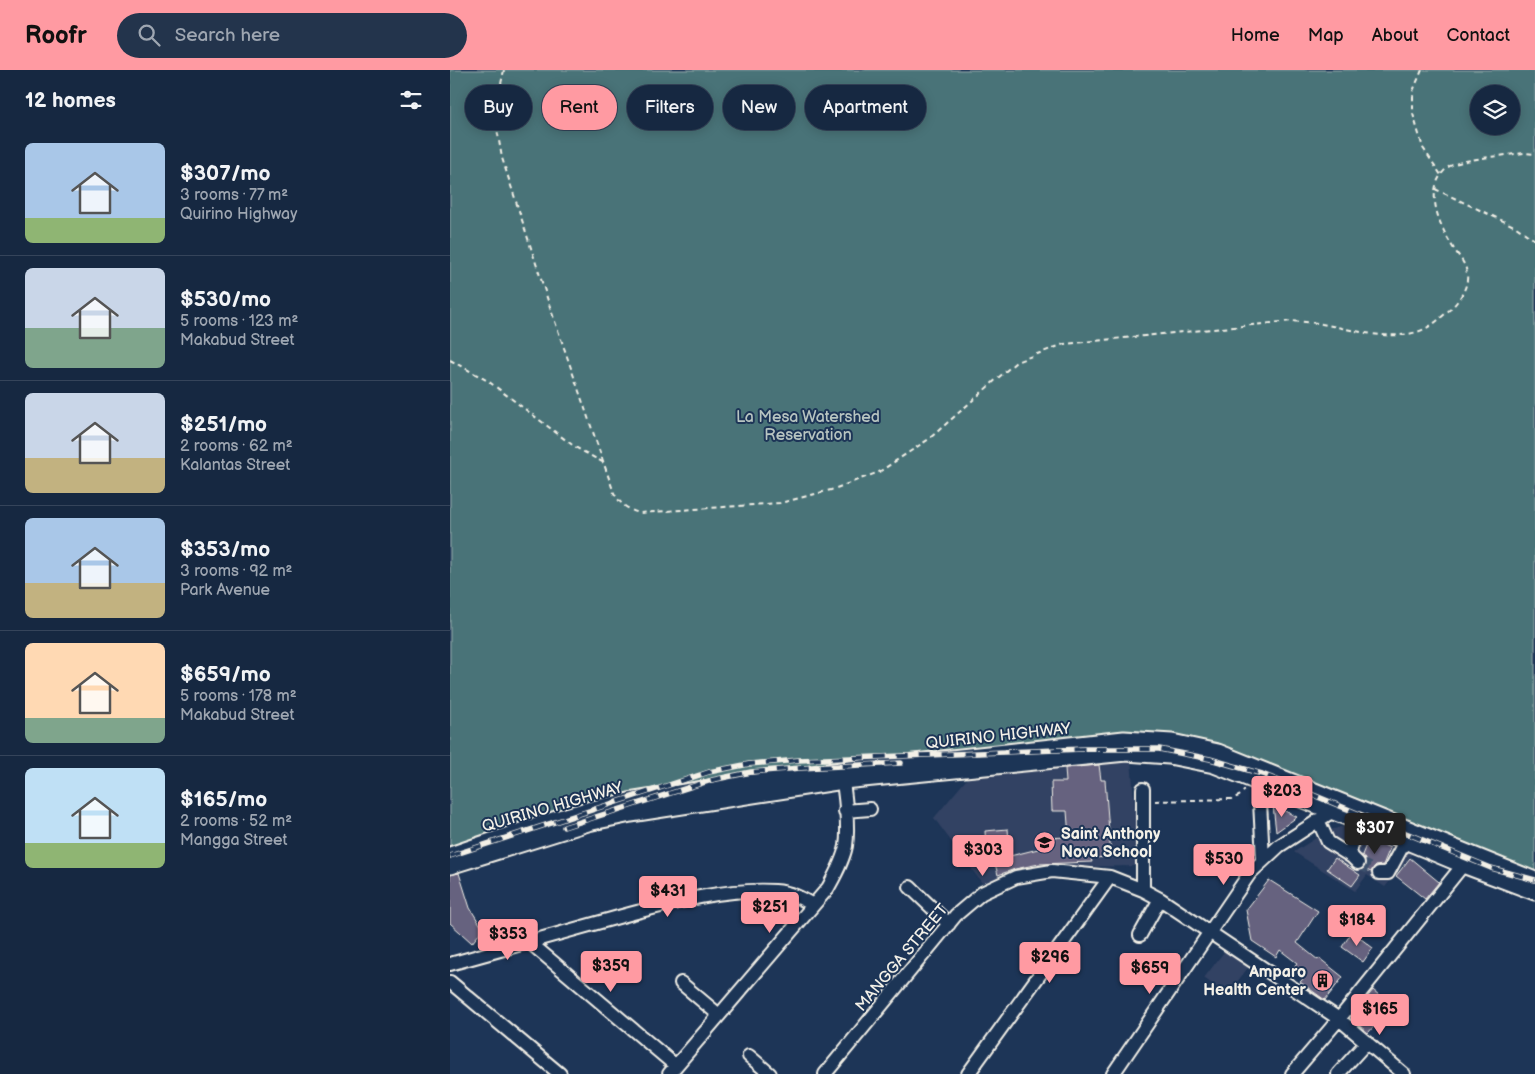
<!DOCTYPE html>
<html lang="en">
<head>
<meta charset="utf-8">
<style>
  body { margin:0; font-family:"Balsamiq Sans",sans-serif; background:#23344c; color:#f1f3f6; height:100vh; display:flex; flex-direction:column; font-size:19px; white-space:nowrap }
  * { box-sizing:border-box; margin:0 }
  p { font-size:16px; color:#9ea6b1 }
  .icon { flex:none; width:28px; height:28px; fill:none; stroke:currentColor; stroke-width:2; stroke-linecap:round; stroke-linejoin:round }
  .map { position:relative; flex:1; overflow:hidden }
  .side { display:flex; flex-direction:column; background:#162841; width:450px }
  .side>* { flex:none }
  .guide { position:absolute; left:15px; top:15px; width:475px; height:45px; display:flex; gap:10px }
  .buttons { position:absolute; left:1020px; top:15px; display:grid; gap:10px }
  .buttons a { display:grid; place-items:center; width:50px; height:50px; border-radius:50%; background:#162841; box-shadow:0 2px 12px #0003,0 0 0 1px #35445a; font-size:25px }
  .price { position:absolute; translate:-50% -42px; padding:0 11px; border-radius:5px; background:#ff9aa2; color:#111; font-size:16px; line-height:32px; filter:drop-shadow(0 1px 2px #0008) }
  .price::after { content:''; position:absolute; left:50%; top:30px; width:15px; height:11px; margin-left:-8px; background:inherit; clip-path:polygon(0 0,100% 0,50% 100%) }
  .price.current { background:#222; color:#fff }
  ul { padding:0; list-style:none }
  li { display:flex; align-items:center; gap:15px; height:125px; padding:0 25px }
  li+li { border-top:1px solid #35445a }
  li span { display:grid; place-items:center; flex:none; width:140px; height:100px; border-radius:8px; color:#555 }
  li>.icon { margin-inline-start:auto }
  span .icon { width:60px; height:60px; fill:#fffc; stroke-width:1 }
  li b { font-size:21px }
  h2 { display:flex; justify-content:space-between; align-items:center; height:60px; padding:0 25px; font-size:21px }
  .pill { padding:0 18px; border-radius:22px; background:#162841; box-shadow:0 2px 12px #0003,0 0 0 1px #35445a; font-size:18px; line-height:45px }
  .pill.current { background:#ff9aa2; color:#111 }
  header { display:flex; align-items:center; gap:30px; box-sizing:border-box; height:70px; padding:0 25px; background:#ff9aa2; color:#111 }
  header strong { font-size:24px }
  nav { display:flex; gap:28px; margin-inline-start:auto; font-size:18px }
  .search { width:350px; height:45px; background:#23344c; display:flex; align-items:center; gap:12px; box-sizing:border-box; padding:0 18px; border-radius:28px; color:#9ea6b1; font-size:19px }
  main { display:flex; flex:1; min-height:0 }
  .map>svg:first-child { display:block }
</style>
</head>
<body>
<header>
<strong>Roofr</strong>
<div class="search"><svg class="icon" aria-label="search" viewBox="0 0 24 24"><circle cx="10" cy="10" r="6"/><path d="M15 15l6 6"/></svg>Search here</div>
<nav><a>Home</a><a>Map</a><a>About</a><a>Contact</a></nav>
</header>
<main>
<section class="side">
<h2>12 homes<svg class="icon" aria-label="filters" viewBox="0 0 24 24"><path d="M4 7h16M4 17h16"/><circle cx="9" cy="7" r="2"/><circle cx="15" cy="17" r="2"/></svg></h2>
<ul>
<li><span style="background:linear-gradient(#a9c7e8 75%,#8fb573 0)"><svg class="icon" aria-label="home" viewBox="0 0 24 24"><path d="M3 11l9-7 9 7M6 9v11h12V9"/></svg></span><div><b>$307/mo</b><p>3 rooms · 77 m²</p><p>Quirino Highway</p></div></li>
<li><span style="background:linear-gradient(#c9d6e8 60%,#7fa58c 0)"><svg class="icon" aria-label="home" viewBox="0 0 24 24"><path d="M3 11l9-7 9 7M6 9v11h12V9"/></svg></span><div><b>$530/mo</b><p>5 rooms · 123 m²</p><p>Makabud Street</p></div></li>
<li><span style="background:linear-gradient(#c9d6e8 65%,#c2b280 0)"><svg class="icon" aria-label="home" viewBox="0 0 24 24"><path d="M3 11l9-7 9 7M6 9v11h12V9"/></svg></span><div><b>$251/mo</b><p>2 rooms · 62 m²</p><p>Kalantas Street</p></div></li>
<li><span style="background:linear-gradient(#a9c7e8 65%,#c2b280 0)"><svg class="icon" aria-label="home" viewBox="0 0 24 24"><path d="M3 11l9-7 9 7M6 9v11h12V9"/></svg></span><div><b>$353/mo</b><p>3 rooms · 92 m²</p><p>Park Avenue</p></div></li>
<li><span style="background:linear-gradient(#ffd9b3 75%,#7fa58c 0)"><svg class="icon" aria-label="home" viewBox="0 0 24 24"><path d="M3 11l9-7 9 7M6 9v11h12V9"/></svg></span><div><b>$659/mo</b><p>5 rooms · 178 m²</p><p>Makabud Street</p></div></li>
<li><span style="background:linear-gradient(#bfe0f5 75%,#8fb573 0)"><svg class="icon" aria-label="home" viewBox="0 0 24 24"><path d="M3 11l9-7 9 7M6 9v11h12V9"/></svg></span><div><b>$165/mo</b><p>2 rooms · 52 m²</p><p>Mangga Street</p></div></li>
</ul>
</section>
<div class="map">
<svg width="1085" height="1004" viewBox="0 0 1085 1004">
  <rect width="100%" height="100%" fill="#1d3557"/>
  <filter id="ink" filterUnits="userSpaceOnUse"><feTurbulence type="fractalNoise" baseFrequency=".02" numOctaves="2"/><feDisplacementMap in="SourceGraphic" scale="10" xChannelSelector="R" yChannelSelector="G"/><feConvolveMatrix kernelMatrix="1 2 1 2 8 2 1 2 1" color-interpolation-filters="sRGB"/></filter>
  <g filter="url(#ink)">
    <path fill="#334263" d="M 681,689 L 689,796 L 595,797 L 532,813 L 484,748 L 521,704 Z
      M 898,755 L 962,784 L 935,817 L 917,805 L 905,821 L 844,782 L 877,761 Z
      M 777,878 L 800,895 L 777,925 L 754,908 Z"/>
    <path fill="#497378" stroke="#9eb2b0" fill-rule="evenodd" d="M 0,0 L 1085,0 L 1085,816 L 713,677 L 271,722 L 0,789 ZM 1029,24 L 1061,24 L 1061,56 L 1029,56 Z"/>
    <path fill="#66627f" stroke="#f4f1e8" d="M 649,695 L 651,710 L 655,710 L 661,787 L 641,788 L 642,792 L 589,794 L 565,799 L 548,805 L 541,778 L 536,778 L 535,761 L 558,759 L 560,786 L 592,778 L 592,768 L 619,767 L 617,741 L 602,741 L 601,712 L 616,712 L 615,698 Z
      M 823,735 L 847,747 L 826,762 Z
      M 919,768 L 940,778 L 933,795 L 925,796 L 921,802 L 914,799 L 916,791 L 912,785 Z
      M 885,788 L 910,805 L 902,816 L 877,799 Z
      M 960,788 L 989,812 L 975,829 L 946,806 Z
      M 9,803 L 20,838 L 33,859 L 22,873 L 0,853 L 0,805 Z
      M 819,810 L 868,841 L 847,873 L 868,890 L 869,888 L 893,907 L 875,930 L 850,912 L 853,909 L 842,899 L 847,893 L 830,880 L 826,887 L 802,871 L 796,840 Z
      M 902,862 L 923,878 L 913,892 L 892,877 Z
      M 923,920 L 942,936 L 918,963 L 901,948 Z"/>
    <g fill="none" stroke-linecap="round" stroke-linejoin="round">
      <path stroke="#3d516d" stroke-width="12" stroke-dasharray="12 6" stroke-linecap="butt" d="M 908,793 L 929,803"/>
      <defs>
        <path id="minor" d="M 809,712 L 813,790
          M 693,719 L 693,820
          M 395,741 L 420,739
          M 868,750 L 878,772 L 902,787
          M 908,793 L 902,787 L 900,781 L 912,744
          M 929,803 L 938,803 L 960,762
          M 460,817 L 499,854
          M 690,865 L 710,829
          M 78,871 L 226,996
          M 0,894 C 57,878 114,862 172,846 C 221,833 273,818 325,821 C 340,822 351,828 363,835
          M 0,912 L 110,1004
          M 231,913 L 269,945
          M 299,986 L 320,1004
          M 219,1004 L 378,818 C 385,805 393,791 396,776 C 399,757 395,721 391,702
          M 375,1004 L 506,845 L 532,823 L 566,807 L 602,801 L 660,807 L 693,820 L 710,829 L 889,949 L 954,1004
          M 518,1004 L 660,807
          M 663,1004 L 800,803 L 829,776 L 883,741 L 887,736
          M 842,1004 L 889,949 L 1013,795 L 1016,788
          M 888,1004 L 917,972"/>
        <path id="major" d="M 0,785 L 106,749 L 137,740 L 179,731 L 260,718 L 391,700 L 674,669 L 722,672 L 768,682 L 1085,810
          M 0,796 L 138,753 L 181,744 L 393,711 L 676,683 L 719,686 L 764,695 L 909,752 L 1013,795 L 1085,822"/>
      </defs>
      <use href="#minor" stroke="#f4f1e8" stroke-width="16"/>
      <use href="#major" stroke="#f4f1e8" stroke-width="19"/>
      <path stroke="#f4f1e8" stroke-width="2" stroke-dasharray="5 4" stroke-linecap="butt" d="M 54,0 L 49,23 L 46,53 L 52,88 L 101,240 L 164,423 C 170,434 177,439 189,443 L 330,433 L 381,420 L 429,402 L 479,369 L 566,292 L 614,274 L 842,251 C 852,252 863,252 872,254 C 900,259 929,269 958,264 C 976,261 984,254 997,242 C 1007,234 1019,218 1017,204 C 1016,192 1006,184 1001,174 C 988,153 974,118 997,98 C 1007,89 1059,85 1074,83 L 1085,84
        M 972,0 L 963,21 L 963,44 L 973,78 L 991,105
        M 985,119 L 1066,157 L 1085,170
        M 0,290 L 38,311 L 125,377 L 154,393
        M 705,731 L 781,729 L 789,726 L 795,720"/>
      <use href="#minor" stroke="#1d3557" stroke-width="12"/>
      <use href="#major" stroke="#1d3557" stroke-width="15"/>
      <defs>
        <path id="rail" d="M 114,757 L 262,710 L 301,702 L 351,698 L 451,693
          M 0,786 L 259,702 L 299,694 L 349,690 L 634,679 L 709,679 L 760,689 L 812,704 L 1041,798 L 1085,810"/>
      </defs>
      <use href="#rail" stroke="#f4f1e8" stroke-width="5.5"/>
      <use href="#rail" stroke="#1d3557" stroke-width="4" stroke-dasharray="11" stroke-linecap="butt"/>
    </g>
  </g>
  <defs>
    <symbol id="school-disc" viewBox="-11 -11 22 22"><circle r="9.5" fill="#ff9aa2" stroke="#1d3557"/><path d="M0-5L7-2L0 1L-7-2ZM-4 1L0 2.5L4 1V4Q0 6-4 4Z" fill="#111"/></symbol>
    <symbol id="building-disc" viewBox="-11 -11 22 22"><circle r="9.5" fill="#ff9aa2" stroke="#1d3557"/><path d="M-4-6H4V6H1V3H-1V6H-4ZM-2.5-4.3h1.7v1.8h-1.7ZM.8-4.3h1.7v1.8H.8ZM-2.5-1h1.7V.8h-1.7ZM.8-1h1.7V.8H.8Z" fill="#111"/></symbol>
  </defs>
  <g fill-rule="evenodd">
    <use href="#school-disc" x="582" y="760" width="25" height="25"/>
    <use href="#building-disc" x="860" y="898" width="25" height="25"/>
  </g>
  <g text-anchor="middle" stroke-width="4" stroke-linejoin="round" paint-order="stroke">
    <g font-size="16" fill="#b8c5c1" stroke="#1d3557">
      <text x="358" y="352">La Mesa Watershed<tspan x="358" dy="18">Reservation</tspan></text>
    </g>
    <g font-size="16" fill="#f4f1e8" stroke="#1d3557">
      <text transform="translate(548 665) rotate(-6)" y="6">QUIRINO HIGHWAY</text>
      <text transform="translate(102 736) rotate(-16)" y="6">QUIRINO HIGHWAY</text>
      <text transform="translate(451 887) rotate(-50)" y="6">MANGGA STREET</text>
    </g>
    <g font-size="16" font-weight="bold" fill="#f4f1e8" stroke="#1d3557" text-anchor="start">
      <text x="611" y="769">Saint Anthony<tspan x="611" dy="18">Nova School</tspan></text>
      <text x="856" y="907" text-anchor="end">Amparo<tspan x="856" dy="18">Health Center</tspan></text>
    </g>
  </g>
</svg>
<div class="buttons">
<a><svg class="icon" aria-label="layers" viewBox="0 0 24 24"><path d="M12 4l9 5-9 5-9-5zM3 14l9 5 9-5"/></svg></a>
</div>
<b class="price" style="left:832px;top:748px">$203</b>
<b class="price current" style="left:925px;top:785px">$307</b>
<b class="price" style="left:533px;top:807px">$303</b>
<b class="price" style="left:774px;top:816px">$530</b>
<b class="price" style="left:218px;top:848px">$431</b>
<b class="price" style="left:320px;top:864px">$251</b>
<b class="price" style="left:907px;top:877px">$184</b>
<b class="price" style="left:58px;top:891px">$353</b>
<b class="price" style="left:600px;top:914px">$296</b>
<b class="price" style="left:161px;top:923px">$359</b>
<b class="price" style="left:700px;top:925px">$659</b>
<b class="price" style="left:930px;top:966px">$165</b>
<div class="guide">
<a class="pill">Buy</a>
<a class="pill current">Rent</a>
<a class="pill">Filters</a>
<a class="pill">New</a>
<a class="pill">Apartment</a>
</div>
</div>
</main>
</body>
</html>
